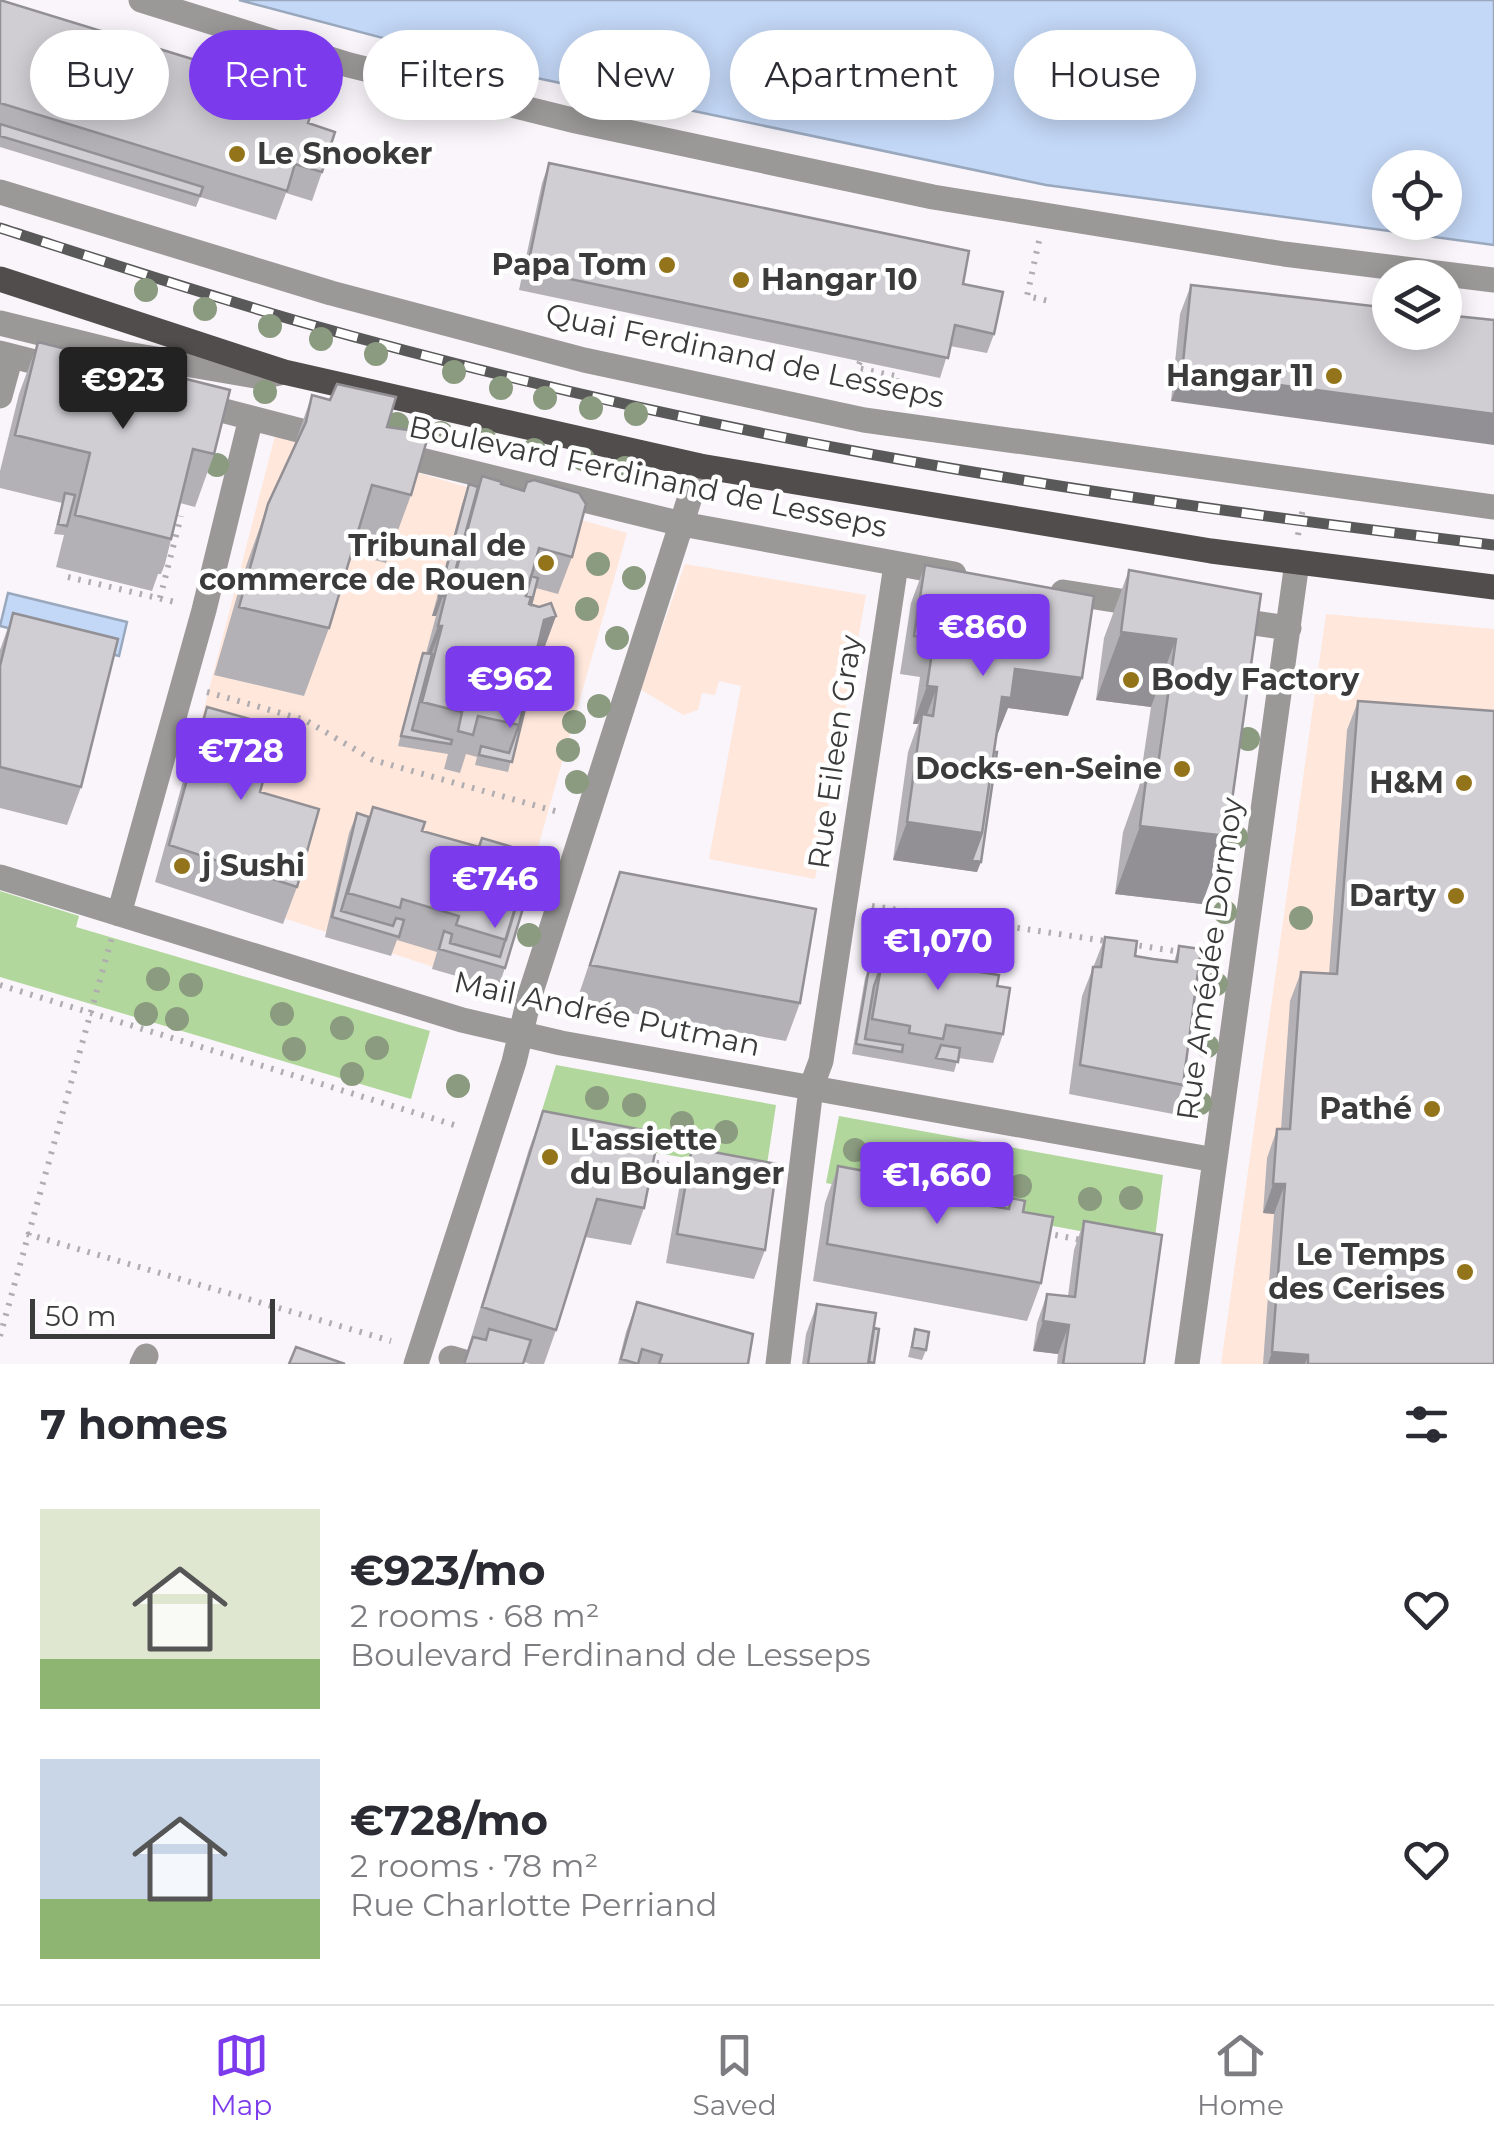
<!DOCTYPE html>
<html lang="en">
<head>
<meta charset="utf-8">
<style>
  body { margin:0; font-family:Montserrat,sans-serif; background:#f2f2f3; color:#2b2b33; height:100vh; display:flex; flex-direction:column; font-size:38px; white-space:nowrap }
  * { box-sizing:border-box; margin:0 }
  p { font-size:32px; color:#7c7c81 }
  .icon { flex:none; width:55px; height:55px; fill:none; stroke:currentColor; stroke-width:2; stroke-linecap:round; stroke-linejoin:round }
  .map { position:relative; height:1364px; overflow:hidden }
  .details { display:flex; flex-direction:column; background:#fff; flex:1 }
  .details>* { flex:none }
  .guide { position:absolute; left:30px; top:30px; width:1435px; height:90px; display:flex; gap:20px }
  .controls { position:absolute; left:1372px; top:150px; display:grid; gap:20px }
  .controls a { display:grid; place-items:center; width:90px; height:90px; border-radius:50%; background:#fff; box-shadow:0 5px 25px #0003; font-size:50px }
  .scale { position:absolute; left:30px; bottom:25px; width:245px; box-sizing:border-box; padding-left:10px; border:5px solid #3c3b3c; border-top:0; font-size:28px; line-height:35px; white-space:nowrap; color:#3c3b3c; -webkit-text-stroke:8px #fff; paint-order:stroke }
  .price { position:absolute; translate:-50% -85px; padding:0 22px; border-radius:10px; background:#7c3aed; color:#fff; font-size:32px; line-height:65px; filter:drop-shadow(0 2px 5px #0008) }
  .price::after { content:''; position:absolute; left:50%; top:60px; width:30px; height:22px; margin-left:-15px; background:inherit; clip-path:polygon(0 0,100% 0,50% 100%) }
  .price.current { background:#222; color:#fff }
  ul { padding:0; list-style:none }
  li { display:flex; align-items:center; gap:30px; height:250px; padding:0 40px }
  li span { display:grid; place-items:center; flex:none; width:280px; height:200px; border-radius:0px; color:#555 }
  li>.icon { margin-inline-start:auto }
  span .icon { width:120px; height:120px; fill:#fffc; stroke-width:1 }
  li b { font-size:42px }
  h2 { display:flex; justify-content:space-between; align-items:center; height:120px; padding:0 40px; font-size:42px }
  .pill { padding:0 35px; border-radius:45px; background:#fff; box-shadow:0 5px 25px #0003; font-size:35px; line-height:90px }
  .pill.current { background:#7c3aed; color:#fff }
  .menu { display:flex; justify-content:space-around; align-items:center; height:140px; border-top:2px solid #e1e1e2; background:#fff; font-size:28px; color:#7c7c81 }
  .menu a { display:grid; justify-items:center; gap:5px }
  .menu .current { color:#7c3aed }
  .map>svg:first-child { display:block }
</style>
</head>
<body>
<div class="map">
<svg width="1494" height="1364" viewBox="0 0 1494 1364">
  <rect width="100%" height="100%" fill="#f9f5fa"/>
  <path fill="#ffe7dc" d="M 276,432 L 627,533 L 498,988 L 160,878 Z
    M 685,564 L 866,595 L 815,879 L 709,859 L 741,686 L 719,681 L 715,695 L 702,693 L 698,710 L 683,715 L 640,689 Z
    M 1326,614 L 1494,629 L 1494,1364 L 1221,1364 Z"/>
  <path fill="#b1d79c" d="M 0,891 L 79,916 L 76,927 L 430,1031 L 411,1099 L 0,977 Z
    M 556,1065 L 776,1105 L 766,1171 L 535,1133 Z
    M 839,1116 L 1163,1175 L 1154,1245 L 826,1183 Z"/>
  <path fill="#c3d7f6" stroke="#9aa8be" stroke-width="2.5" fill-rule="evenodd" d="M 239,0 L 1494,0 L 1494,245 L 1046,185 L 527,76 ZM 1390,168 L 1445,168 L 1445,222 L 1390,222 Z
    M 8,593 L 127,622 L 119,656 L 0,626 Z"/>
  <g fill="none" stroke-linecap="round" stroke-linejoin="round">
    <path stroke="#b0adb1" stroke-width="6" stroke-dasharray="2.5 8" stroke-linecap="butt" d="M 1039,241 L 1027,296 L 1049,301
      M 860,362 L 857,368 L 900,377 L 895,398
      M 1298,535 L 1303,508
      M 68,577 L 179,603
      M 160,598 L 181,516
      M 207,692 L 305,720 L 373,760 L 562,813
      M 872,906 L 1112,942
      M 1129,944 L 1181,952
      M 0,985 L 461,1127
      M 646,1161 L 693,1169
      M 1045,1233 L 1081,1240
      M 27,1234 L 391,1341
      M 0,1336 L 112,937"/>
    <path stroke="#9b9898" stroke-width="25" d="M 141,0 L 349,65 L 576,121 L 933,197 L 1284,254 L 1494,280
      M 0,192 L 331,293 L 584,360 L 864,420 L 1494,507
      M 0,323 L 121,353 L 261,377 L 284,372
      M 0,353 L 63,369
      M 0,396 L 11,356
      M 194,403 L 329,438
      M 388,452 L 682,524 L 954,574
      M 1063,592 L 1152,606
      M 1226,619 L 1289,628
      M 0,877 L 462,1020 L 561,1043 L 1215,1160
      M 119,914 L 204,610 L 251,418
      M 451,1358 L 471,1364
      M 142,1364 L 146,1356
      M 416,1364 L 514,1062 L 530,995 L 700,466
      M 778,1364 L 811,1088 L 821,1061 L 896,565
      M 1187,1364 L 1297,562"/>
    <path stroke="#514d4c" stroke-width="25" d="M 0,279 L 284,372 L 700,466 L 1211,551 L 1494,587"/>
    <defs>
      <path id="rail" d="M 0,228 C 100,260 200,293 301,322 C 488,375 679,419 870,454 C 1077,492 1285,520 1494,545"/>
    </defs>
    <use href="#rail" stroke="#5a595a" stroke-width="11"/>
    <use href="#rail" stroke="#fff" stroke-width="8" stroke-dasharray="22" stroke-linecap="butt"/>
  </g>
  <g fill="#8b9b7f">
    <circle cx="146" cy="290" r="12"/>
    <circle cx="205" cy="309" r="12"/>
    <circle cx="270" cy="326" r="12"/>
    <circle cx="321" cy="339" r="12"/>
    <circle cx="376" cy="354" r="12"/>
    <circle cx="454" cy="372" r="12"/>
    <circle cx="501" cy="388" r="12"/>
    <circle cx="265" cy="392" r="12"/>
    <circle cx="545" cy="398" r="12"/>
    <circle cx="591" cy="408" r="12"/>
    <circle cx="636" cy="414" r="12"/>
    <circle cx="397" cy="424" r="12"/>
    <circle cx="441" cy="433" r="12"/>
    <circle cx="485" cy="440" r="12"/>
    <circle cx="534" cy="450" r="12"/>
    <circle cx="583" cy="459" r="12"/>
    <circle cx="217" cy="465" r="12"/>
    <circle cx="625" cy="468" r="12"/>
    <circle cx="598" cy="564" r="12"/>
    <circle cx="634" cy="578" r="12"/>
    <circle cx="587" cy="609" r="12"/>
    <circle cx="617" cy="638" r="12"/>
    <circle cx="599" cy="706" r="12"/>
    <circle cx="574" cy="722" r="12"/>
    <circle cx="1248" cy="739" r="12"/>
    <circle cx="568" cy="750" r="12"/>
    <circle cx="577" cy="782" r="12"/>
    <circle cx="1236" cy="837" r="12"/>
    <circle cx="548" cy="864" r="12"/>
    <circle cx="1225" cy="912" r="12"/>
    <circle cx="1301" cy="918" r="12"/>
    <circle cx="529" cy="935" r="12"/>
    <circle cx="158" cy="979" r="12"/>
    <circle cx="1216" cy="984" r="12"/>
    <circle cx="191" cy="985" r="12"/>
    <circle cx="146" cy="1014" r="12"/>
    <circle cx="282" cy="1014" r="12"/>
    <circle cx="177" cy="1019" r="12"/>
    <circle cx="342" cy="1028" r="12"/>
    <circle cx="1207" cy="1046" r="12"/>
    <circle cx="377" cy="1048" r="12"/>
    <circle cx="294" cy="1049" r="12"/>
    <circle cx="352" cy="1074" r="12"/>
    <circle cx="458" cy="1086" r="12"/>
    <circle cx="597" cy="1098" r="12"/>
    <circle cx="1200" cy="1103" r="12"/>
    <circle cx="634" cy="1105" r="12"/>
    <circle cx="682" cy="1123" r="12"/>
    <circle cx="726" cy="1132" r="12"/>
    <circle cx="855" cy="1150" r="12"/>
    <circle cx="895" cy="1167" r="12"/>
    <circle cx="971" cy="1179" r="12"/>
    <circle cx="1020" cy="1186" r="12"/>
    <circle cx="1131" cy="1198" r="12"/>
    <circle cx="1090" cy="1199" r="12"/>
  </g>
  <path fill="#b3b1b5" d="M 0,0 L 308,123 L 322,172 L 312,201 L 286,193 L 276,220 L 200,197 L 196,207 L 0,147 Z
    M 549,163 L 963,284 L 994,334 L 987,353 L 950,346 L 940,378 L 519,290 L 542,183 Z
    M 1191,285 L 1494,320 L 1171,401 L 1180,314 Z
    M 38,342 L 214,454 L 195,507 L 180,503 L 165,564 L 161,574 L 158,574 L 152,591 L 56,567 L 64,535 L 54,534 L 62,503 L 0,488 L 0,471 L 19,394 Z
    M 312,395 L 387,427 L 411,495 L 386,563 L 351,554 L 329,628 L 304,696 L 214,675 L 244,572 L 268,504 L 289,460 Z
    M 482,476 L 501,484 L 572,557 L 558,594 L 536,588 L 531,605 L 556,616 L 542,654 L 537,656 L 508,772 L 475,765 L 477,757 L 466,754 L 460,773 L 444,769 L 448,754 L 398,746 L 419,663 L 423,653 L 426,653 L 436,616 L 432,616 L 462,504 L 469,484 L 478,487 Z
    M 925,565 L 1068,716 L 1008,708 L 996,736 L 977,872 L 893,860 L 908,752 L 918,724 L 913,724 L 920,677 L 900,674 L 911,603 Z
    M 1129,570 L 1261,594 L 1202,904 L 1115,894 L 1123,832 L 1139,787 L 1151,707 L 1096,700 L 1104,638 Z
    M 13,613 L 81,787 L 67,825 L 0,808 L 0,650 Z
    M 1358,701 L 1494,1364 L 1263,1364 L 1274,1214 L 1263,1213 L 1267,1158 L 1277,1129 L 1281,1129 L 1290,1001 L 1301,972 L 1329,974 L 1347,730 Z
    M 207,707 L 260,792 L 297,887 L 283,924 L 155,882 L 193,745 Z
    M 357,813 L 478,847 L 532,853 L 505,968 L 498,988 L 432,969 L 437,952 L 397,940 L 391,956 L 325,937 L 349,833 Z
    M 620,872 L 800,1003 L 786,1041 L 576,1003 Z
    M 1105,937 L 1135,956 L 1174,962 L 1179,946 L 1183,1085 L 1173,1114 L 1069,1094 L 1082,996 Z
    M 911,942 L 997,986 L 1003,1034 L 993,1063 L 958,1058 L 954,1072 L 852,1054 L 865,978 L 869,968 L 880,970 L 888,951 L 906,954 Z
    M 543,1111 L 644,1208 L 631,1245 L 585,1237 L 556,1330 L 544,1364 L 530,1364 L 524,1362 L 523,1364 L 463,1364 L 529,1149 Z
    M 692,1148 L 765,1250 L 754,1279 L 666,1263 L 681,1178 Z
    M 838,1166 L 908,1190 L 934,1195 L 938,1184 L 951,1199 L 1007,1209 L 1011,1198 L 1023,1212 L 1041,1283 L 1027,1321 L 813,1281 L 825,1203 Z
    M 1084,1221 L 1144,1364 L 1057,1364 L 1058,1354 L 1033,1351 L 1037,1323 L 1047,1294 L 1068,1296 L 1074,1250 Z
    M 637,1302 L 748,1364 L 618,1364 L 626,1332 Z
    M 817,1304 L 874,1328 L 879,1329 L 874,1364 L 802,1364 L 806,1334 Z
    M 915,1329 L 926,1350 L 922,1360 L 908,1357 Z"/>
  <path fill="#929094" d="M 1182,372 L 1494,414 L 1494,445 L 1171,401 Z
    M 439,596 L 443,596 L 436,616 L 432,616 Z
    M 556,616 L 542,654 L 532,658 L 544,620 Z
    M 438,626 L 442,626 L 428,664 L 424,663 Z
    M 1121,632 L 1176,639 L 1151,707 L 1096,700 Z
    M 1015,669 L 1082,678 L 1068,716 L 1008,708 L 997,736 L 988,735 L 1002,697 Z
    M 927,686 L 937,687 L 923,725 L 922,714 L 918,724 L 913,724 Z
    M 907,822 L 982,833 L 981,862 L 977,872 L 893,860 Z
    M 1140,826 L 1227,836 L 1202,904 L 1115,894 Z
    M 1273,1184 L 1285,1184 L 1274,1214 L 1263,1213 Z
    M 1043,1321 L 1069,1325 L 1058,1354 L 1033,1351 Z
    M 1272,1352 L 1308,1355 L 1305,1364 L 1268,1364 Z"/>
  <path fill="#d0ced3" stroke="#929094" stroke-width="2.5" d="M 0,0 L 316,97 L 308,123 L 335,132 L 322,172 L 295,164 L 287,191 L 0,103 Z
    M 0,124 L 203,187 L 200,196 L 0,136 Z
    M 549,163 L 969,251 L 963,284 L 1003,292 L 994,334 L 955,325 L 948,358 L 527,270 Z
    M 1191,285 L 1390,308 L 1390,332 L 1445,332 L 1445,315 L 1494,320 L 1494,414 L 1182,372 Z
    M 38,342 L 230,390 L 214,454 L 193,449 L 171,539 L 75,515 L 90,453 L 15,435 Z
    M 337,384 L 396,397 L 387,427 L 429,433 L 411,495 L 372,485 L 329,628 L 239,607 L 268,504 L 306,422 L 312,395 L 330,400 Z
    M 482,476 L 502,482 L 501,484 L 524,491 L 527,482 L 534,480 L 579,493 L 586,504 L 572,557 L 539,548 L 526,596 L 531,597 L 529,604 L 539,607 L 551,603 L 556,616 L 544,620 L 519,725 L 478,716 L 473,735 L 458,731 L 462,712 L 422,702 L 442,626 L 438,626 L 449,581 L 450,578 L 454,579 Z
    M 469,484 L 478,487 L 453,579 L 450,578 L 443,596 L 439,596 Z
    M 65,493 L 75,495 L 67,526 L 58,524 Z
    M 925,565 L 1094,596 L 1082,678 L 1015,669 L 1011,698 L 1002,697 L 982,833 L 907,822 L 922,714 L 933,716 L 937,687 L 927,686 L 934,639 L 914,636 Z
    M 1129,570 L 1261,594 L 1227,836 L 1140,826 L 1148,764 L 1158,765 L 1176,639 L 1121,632 Z
    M 531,576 L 538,578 L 531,605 L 529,604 L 531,597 L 526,596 Z
    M 13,613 L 118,639 L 81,787 L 0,767 L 0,666 Z
    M 537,648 L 539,651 L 512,762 L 479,755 L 481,746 L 509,753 L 519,725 Z
    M 423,653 L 432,654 L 412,730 L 452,740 L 451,744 L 401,736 Z
    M 1358,701 L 1494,711 L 1494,1364 L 1308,1364 L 1308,1355 L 1272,1352 L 1285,1184 L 1273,1184 L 1277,1129 L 1290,1129 L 1301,972 L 1337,974 Z
    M 207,707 L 278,727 L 260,792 L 319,809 L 297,887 L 169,845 Z
    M 994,752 L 997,752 L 981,862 L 972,860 L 982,833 Z
    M 373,807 L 425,822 L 422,831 L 479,847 L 482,838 L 532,853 L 506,940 L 456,925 L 459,916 L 402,899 L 400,908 L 348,893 Z
    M 357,813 L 369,817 L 341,911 L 393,926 L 396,918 L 404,920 L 399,937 L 332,917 Z
    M 529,863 L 536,865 L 505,968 L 439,949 L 444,931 L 452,934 L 450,943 L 500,957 Z
    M 620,872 L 816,909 L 800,1003 L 590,965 Z
    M 1105,937 L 1137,941 L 1135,956 L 1153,959 L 1177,962 L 1179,946 L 1201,949 L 1183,1085 L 1080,1065 L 1093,967 L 1101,967 Z
    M 911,942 L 964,950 L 961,969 L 999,975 L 997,986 L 1010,988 L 1003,1034 L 946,1025 L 943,1039 L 909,1033 L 910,1026 L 872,1019 L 881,967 L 885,968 L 888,951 L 908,955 Z
    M 869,968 L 880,970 L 874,986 L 865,1039 L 903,1045 L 902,1052 L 856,1044 Z
    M 941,1045 L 960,1048 L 958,1062 L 936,1058 Z
    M 543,1111 L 659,1133 L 644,1208 L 597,1199 L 556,1330 L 482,1307 Z
    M 692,1148 L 777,1164 L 765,1250 L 677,1234 Z
    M 838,1166 L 911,1180 L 908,1190 L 936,1196 L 938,1184 L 953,1187 L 951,1199 L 1009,1209 L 1011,1198 L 1025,1201 L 1023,1212 L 1053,1217 L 1041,1283 L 827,1244 Z
    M 1084,1221 L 1162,1235 L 1144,1364 L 1063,1364 L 1069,1325 L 1043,1321 L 1047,1294 L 1075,1297 Z
    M 637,1302 L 753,1334 L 748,1364 L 659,1364 L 662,1355 L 642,1349 L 638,1364 L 621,1359 Z
    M 817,1304 L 876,1313 L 868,1364 L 808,1364 Z
    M 874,1328 L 879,1329 L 874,1363 L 869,1362 Z
    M 489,1329 L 531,1340 L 523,1364 L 464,1364 L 473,1337 L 486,1340 Z
    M 915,1329 L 929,1332 L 926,1350 L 912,1347 Z
    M 296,1347 L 345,1364 L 289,1364 Z"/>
  <g fill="#93741b" stroke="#fff" stroke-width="4">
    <circle cx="237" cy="154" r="10"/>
    <circle cx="667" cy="265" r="10"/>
    <circle cx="741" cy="280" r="10"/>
    <circle cx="1334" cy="376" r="10"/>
    <circle cx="546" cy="563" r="10"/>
    <circle cx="1131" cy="680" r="10"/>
    <circle cx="1182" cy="769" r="10"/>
    <circle cx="1464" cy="783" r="10"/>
    <circle cx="182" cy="866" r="10"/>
    <circle cx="1456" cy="896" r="10"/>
    <circle cx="1432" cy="1109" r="10"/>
    <circle cx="550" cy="1157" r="10"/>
    <circle cx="1465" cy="1272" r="10"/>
  </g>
  <g text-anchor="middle" stroke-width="9" stroke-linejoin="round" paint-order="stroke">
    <g font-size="30" font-weight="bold" fill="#3c3b3c" stroke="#fff" text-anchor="end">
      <text x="257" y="164" text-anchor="start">Le Snooker</text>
      <text x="647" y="275">Papa Tom</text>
      <text x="761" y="290" text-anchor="start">Hangar 10</text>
      <text x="1314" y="386">Hangar 11</text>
      <text x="526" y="556">Tribunal de<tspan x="526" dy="34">commerce de Rouen</tspan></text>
      <text x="1151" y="690" text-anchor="start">Body Factory</text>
      <text x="1162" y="779">Docks-en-Seine</text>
      <text x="1444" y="793">H&amp;M</text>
      <text x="202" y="876" text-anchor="start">j Sushi</text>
      <text x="1436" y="906">Darty</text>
      <text x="1412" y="1119">Pathé</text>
      <text x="570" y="1150" text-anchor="start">L'assiette<tspan x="570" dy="34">du Boulanger</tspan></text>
      <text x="1445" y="1265">Le Temps<tspan x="1445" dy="34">des Cerises</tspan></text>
    </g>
    <g font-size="30" fill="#3c3b3c" stroke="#fff">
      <text transform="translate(745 356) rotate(12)" y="10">Quai Ferdinand de Lesseps</text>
      <text transform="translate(648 477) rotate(12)" y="10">Boulevard Ferdinand de Lesseps</text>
      <text transform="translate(835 752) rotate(-82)" y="10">Rue Eileen Gray</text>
      <text transform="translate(1210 959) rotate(-82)" y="10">Rue Amédée Dormoy</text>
      <text transform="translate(607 1014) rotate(12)" y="10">Mail Andrée Putman</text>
    </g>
  </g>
</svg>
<div class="controls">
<a><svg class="icon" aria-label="locate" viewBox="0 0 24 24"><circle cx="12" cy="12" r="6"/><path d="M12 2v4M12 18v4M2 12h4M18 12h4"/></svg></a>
<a><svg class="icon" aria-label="layers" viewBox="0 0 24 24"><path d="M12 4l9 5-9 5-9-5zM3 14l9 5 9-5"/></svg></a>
</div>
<div class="scale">50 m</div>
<b class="price current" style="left:123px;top:432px">€923</b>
<b class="price" style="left:983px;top:679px">€860</b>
<b class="price" style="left:510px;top:731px">€962</b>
<b class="price" style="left:241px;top:803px">€728</b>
<b class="price" style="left:495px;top:931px">€746</b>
<b class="price" style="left:938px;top:993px">€1,070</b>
<b class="price" style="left:937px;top:1227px">€1,660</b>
<div class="guide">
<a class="pill">Buy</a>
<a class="pill current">Rent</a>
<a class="pill">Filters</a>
<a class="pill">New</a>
<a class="pill">Apartment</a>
<a class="pill">House</a>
</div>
</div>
<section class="details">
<h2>7 homes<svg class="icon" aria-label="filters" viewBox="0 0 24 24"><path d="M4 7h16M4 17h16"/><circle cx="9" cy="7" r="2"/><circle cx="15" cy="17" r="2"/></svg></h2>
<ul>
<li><span style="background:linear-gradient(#dfe7d0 75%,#8fb573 0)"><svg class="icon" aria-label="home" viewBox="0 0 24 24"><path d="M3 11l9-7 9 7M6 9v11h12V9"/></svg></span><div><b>€923/mo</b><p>2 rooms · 68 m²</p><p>Boulevard Ferdinand de Lesseps</p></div><svg class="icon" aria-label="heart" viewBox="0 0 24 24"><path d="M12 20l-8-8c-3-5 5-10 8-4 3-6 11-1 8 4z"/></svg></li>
<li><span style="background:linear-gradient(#c9d6e8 70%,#8fb573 0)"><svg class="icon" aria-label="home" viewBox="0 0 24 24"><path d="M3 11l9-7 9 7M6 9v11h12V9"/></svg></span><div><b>€728/mo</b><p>2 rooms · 78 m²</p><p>Rue Charlotte Perriand</p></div><svg class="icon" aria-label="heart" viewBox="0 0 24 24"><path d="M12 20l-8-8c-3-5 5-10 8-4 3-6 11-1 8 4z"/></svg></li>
</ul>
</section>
<nav class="menu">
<a class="current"><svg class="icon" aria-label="map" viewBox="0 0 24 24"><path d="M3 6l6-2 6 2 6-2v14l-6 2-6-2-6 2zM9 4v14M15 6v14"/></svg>Map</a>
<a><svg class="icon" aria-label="saved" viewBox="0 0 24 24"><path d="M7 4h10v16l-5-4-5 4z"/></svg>Saved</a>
<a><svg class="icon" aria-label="home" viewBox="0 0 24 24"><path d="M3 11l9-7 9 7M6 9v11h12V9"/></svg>Home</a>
</nav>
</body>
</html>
